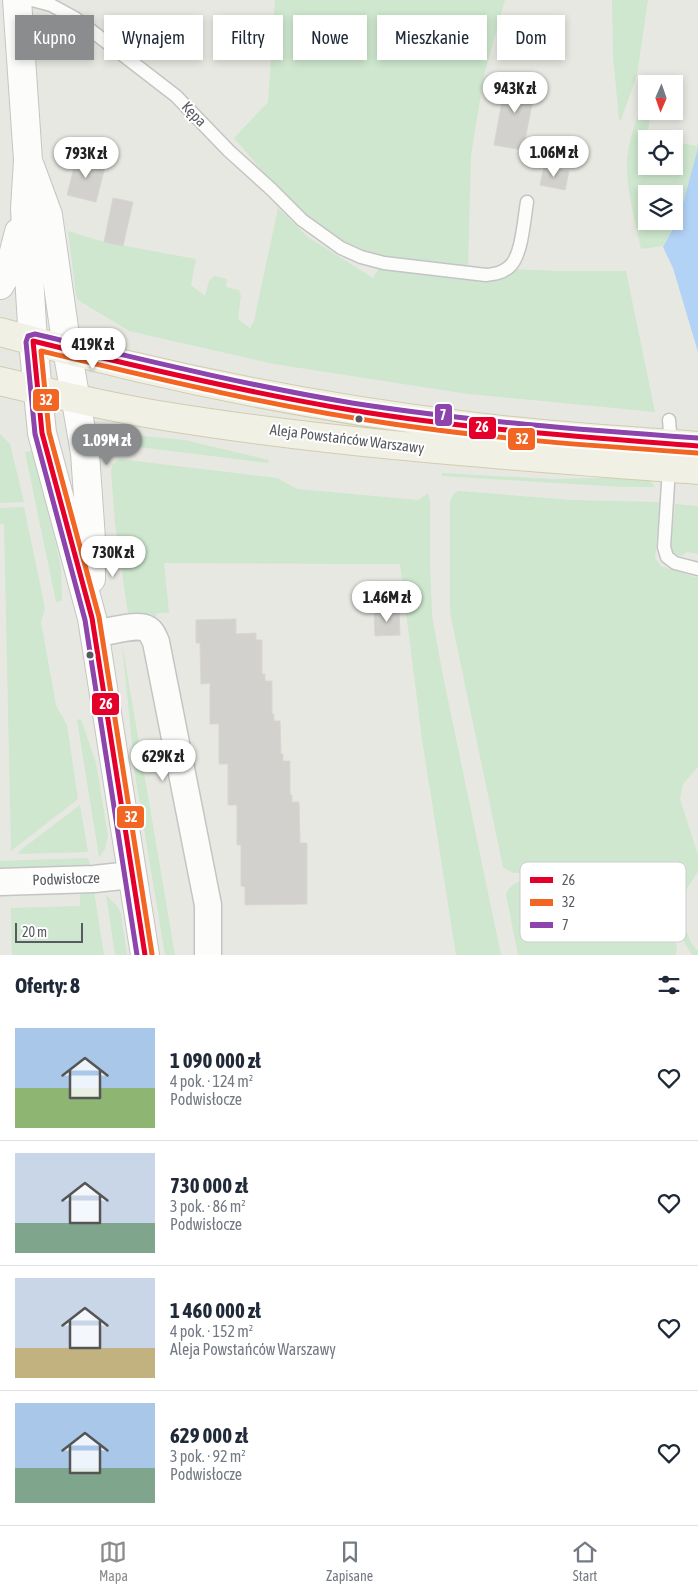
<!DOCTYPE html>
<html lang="pl">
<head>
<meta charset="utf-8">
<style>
  body { margin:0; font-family:"Asap Condensed",sans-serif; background:#f6f6f7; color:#1f2937; height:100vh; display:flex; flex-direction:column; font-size:19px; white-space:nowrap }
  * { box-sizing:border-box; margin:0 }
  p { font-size:16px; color:#747a83 }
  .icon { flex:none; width:28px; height:28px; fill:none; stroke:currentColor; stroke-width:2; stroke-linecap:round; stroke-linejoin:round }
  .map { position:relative; height:955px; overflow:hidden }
  .panel { display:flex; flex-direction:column; background:#fff; flex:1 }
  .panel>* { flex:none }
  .top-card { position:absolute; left:15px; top:15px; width:669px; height:45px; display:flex; gap:10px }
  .needle { width:32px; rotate:182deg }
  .tools { position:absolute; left:638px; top:75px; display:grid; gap:10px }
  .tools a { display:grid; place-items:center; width:45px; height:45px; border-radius:0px; background:#fff; box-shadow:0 2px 8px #0003; font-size:25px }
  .scale { position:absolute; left:15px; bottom:12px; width:68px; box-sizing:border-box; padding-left:5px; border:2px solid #575b61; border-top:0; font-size:14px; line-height:18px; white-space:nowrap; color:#575b61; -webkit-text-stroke:4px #fff; paint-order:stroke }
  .price { position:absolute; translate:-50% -42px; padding:0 11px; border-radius:18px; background:#fff; color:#222; font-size:16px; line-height:32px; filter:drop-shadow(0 1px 2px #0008) }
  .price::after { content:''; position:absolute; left:50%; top:30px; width:15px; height:11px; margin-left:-8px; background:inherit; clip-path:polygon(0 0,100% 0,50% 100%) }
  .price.selected { background:#8a8c8e; color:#fff }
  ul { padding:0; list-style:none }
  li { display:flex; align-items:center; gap:15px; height:125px; padding:0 15px }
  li+li { border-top:1px solid #e0e1e3 }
  li span { display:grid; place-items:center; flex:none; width:140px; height:100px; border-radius:0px; color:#555 }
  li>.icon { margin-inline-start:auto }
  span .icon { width:60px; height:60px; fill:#fffc; stroke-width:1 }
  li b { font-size:21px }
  h2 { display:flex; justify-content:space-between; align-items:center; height:60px; padding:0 15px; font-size:21px }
  .chip { padding:0 18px; border-radius:0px; background:#fff; box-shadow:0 2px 8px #0003; font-size:18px; line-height:45px }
  .chip.selected { background:#8a8c8e; color:#fff }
  .tab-bar { display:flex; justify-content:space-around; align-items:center; height:70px; border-top:1px solid #e0e1e3; background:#fff; font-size:14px; color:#747a83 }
  .tab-bar a { display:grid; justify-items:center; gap:2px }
  .tab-bar .selected { color:#8a8c8e }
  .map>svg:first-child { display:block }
</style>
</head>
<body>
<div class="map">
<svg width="698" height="955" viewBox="0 0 698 955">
  <rect width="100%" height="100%" fill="#e8e8e2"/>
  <path fill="#cee7ce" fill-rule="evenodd" d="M 275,0 L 505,0 L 484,75 L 471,156 L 468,267 L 557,271 L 626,271 L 655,412 L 468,394 L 274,364 L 129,331 L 78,300 L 76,295 L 68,231 L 104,242 L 196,259 L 191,285 L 205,296 L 209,281 L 214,276 L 227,279 L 226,287 L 239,290 L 241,296 L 238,319 L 250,328 L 254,321 L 278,208 L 308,237 L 373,278 L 381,264 C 359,253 334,242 315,225 C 285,200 260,168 234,138 L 268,102 Z
    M 612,0 L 648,0 L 637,75 L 621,120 L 619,119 L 613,55 Z
    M 646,90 L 646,111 L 651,111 L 647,138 L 650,139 L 646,139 L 646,166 L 674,166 L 674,142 L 697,146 L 698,141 L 698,148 L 680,215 L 663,246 L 641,249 C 635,219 622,177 629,146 C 633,127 641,108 646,90 ZM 646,194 L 674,194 L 674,221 L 646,221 Z
    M 0,434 L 10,444 L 24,502 L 0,503 Z
    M 132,435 L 185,440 L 269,460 L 268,463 L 122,445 L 120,440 Z
    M 36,450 L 61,568 L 62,601 L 56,602 L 25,452 Z
    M 119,459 L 277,478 L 297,489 L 418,500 L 428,493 L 430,500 L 430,563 L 432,615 L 442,671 L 501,955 L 456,955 L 422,739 L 400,564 L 164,563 L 169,613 L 157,613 L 155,620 L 129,621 L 115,523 L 111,471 L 113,464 Z
    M 442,473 L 554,479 L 635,477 L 648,478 L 655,487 L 623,487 L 442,476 Z
    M 459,491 L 572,500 L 660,502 L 655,558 L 661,566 L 698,578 L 698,767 L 683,784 L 680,799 L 698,855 L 698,871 L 682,897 L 681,916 L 691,943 L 698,951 L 698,955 L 692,955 L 665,910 L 651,898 L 619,878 L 597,873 L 566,870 L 513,873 L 503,867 L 450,613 L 450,501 L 454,493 Z
    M 675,504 L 698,506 L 698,554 L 687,552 L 682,556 C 676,555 673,554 671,547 Z
    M 24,507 L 45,608 L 41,622 L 56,705 L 67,725 L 78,799 L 11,851 L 4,524 L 0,524 L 0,508 Z
    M 122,643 L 175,955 L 165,955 L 135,774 Z
    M 81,719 L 96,763 L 108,836 L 105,849 L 99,857 L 77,720 Z
    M 80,805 L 88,852 L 18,854 L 22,849 Z
    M 88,858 L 90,865 L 79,870 L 0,869 L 0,861 Z
    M 560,877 C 609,881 638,883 667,927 C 673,936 679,944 676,955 L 518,955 L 506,894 C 514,875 542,878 560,877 Z
    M 80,891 L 94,891 L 104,955 L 12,955 L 11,908 L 80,906 Z
    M 106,895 L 117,906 L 121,913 L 127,955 L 115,955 Z"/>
  <path fill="#b2d2f6" d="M 698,148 L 698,352 L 673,268 L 663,247 L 680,215 Z"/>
  <path fill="#d2d1cd" stroke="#d8d6d1" d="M 506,79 L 536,84 L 523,150 L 494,145 Z
    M 77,156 L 106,163 L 96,202 L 67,195 Z
    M 544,166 L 569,171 L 565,190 L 540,185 Z
    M 113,198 L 133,202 L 123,246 L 104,242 Z
    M 374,610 L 399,610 L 400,635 L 375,636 Z
    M 236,619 L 236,634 L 256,633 L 256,640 L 262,640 L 262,674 L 265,674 L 265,681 L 272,681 L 272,714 L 274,714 L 274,721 L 280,721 L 281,754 L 283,754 L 283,761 L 290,761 L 290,795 L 292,795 L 292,802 L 299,802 L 300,843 L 307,843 L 307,904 L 245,905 L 245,887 L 241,886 L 241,845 L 237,845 L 237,805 L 228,805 L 228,764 L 219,764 L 219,724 L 210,724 L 210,683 L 201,684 L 200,643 L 196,643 L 196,620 Z"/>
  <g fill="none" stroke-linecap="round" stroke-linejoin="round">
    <defs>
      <path id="service" d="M 32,0 L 51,5 L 75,18 L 176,96 L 229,151 L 271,189 L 302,220 L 341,248 L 361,257 L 384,263 L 486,275 C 495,274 502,273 509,267 C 522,257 524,219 527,202
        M 669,420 L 671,444
        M 669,468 L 664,547 L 667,557 L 675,563 L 698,569"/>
      <path id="minor" d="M 94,634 C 106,632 138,623 147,629 C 152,631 154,638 156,642 L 208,905 L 208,955
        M 0,882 L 94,879 L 131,875"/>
      <path id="tertiary" d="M 17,0 L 28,160 L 25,209 L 33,341 L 42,433 L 92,618 L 145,955
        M 30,166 L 48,215 L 67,349 L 85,453 L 91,539 L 91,579
        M 0,285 L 10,267 L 19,232"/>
      <path id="primary" d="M 0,332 C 153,375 310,407 468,426 C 544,436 621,440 698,446
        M 0,381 C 50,393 101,405 152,414 C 332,444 515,456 698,470"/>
    </defs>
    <use href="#service" stroke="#c4c4c4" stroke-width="15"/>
    <use href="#minor" stroke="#c4c4c4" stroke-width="29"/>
    <use href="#tertiary" stroke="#c4c4c4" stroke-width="30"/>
    <use href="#primary" stroke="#d2ccae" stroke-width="30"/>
    <use href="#service" stroke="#fcfcfb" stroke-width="12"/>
    <use href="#minor" stroke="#fcfcfb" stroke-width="26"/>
    <use href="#tertiary" stroke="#fcfcfb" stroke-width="28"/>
    <use href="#primary" stroke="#f1f0e5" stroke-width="28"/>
    <defs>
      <path id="bus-1" d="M 145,955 L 92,618 L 42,433 L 33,341 C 138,367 244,392 351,410 C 466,429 582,437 698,446"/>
      <path id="bus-2" d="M 152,954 L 99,617 L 49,432 L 41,351 C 158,379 274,407 393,424 C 494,439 596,446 697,453"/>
      <path id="bus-3" d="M 137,955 L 85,620 L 35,434 L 26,342 L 28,336 L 35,334 C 140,359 245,385 352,403 C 467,421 583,430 698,438"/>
    </defs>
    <use href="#bus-1" stroke="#fff" stroke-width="9"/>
    <use href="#bus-2" stroke="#fff" stroke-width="9"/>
    <use href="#bus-3" stroke="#fff" stroke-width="9"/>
    <use href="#bus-1" stroke="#e4002b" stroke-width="5"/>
    <use href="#bus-2" stroke="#f26522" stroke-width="5"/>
    <use href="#bus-3" stroke="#8e44ad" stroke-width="5"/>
  </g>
  <g fill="#575b61" stroke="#fff" stroke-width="2">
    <circle cx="359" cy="419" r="4.5"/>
    <circle cx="90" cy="655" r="4.5"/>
  </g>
  <g text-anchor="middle" stroke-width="4" stroke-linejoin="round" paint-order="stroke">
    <g font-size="15" fill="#575b61" stroke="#fff">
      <text transform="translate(194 114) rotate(46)" y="5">Kępa</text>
      <text transform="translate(347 439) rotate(7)" y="5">Aleja Powstańców Warszawy</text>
      <text transform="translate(66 879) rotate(-2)" y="5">Podwisłocze</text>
    </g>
  </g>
  <rect x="520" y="862" width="166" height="80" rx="8" fill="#fff" stroke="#cdced0" stroke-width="1"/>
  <rect x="530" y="877" width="23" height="6" fill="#e4002b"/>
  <rect x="530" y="899" width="23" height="7" fill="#f26522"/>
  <rect x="530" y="922" width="23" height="6" fill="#8e44ad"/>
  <g font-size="14" fill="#575b61">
    <text x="562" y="885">26</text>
    <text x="562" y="907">32</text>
    <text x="562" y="930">7</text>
  </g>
  <g stroke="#fff" stroke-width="2">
    <rect x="32" y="388" width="28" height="24" rx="5" fill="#f26522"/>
    <rect x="434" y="403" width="19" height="24" rx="5" fill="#8e44ad"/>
    <rect x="468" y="416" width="29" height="24" rx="5" fill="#e4002b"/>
    <rect x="507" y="427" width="29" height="24" rx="5" fill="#f26522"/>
    <rect x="91" y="692" width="29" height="24" rx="5" fill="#e4002b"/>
    <rect x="116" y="805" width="29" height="24" rx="5" fill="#f26522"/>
  </g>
  <g font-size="14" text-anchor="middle" font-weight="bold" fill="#fff">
    <text x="46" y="405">32</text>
    <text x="443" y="420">7</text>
    <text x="482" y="432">26</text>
    <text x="522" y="444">32</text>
    <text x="106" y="709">26</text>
    <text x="131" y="822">32</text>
  </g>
</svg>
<div class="tools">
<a><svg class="needle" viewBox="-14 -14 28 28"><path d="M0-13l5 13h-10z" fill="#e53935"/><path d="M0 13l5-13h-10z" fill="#747a83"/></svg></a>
<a><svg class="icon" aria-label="locate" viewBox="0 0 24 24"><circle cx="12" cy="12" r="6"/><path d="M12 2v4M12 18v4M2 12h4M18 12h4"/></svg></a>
<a><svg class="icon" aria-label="layers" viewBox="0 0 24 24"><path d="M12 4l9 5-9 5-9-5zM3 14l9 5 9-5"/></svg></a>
</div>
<div class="scale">20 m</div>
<b class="price" style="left:515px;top:114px">943K zł</b>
<b class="price" style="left:554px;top:178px">1.06M zł</b>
<b class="price" style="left:86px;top:179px">793K zł</b>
<b class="price" style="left:93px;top:370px">419K zł</b>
<b class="price selected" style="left:107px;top:466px">1.09M zł</b>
<b class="price" style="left:113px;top:578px">730K zł</b>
<b class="price" style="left:387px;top:623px">1.46M zł</b>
<b class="price" style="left:163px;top:782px">629K zł</b>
<div class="top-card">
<a class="chip selected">Kupno</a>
<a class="chip">Wynajem</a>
<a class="chip">Filtry</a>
<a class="chip">Nowe</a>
<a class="chip">Mieszkanie</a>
<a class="chip">Dom</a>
</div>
</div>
<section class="panel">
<h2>Oferty: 8<svg class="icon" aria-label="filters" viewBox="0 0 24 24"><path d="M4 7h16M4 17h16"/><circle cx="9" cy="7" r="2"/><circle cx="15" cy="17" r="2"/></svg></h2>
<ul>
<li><span style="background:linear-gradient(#a9c7e8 60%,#8fb573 0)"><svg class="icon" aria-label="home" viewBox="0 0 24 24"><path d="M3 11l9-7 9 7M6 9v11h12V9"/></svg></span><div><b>1 090 000 zł</b><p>4 pok. · 124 m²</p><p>Podwisłocze</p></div><svg class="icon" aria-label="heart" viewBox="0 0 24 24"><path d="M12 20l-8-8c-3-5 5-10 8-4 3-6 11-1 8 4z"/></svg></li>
<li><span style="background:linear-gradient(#c9d6e8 70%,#7fa58c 0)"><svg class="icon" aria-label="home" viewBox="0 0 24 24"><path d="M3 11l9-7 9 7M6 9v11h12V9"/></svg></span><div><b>730 000 zł</b><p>3 pok. · 86 m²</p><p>Podwisłocze</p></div><svg class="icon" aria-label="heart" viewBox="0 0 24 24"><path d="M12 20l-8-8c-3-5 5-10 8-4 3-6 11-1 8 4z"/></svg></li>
<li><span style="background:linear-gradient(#c9d6e8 70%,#c2b280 0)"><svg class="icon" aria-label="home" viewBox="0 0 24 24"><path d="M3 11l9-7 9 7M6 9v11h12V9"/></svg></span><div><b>1 460 000 zł</b><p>4 pok. · 152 m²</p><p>Aleja Powstańców Warszawy</p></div><svg class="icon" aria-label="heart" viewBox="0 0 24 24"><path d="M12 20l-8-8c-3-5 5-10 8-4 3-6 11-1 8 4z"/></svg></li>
<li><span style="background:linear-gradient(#a9c7e8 65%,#7fa58c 0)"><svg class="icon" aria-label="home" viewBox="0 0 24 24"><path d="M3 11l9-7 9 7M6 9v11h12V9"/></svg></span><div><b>629 000 zł</b><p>3 pok. · 92 m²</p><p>Podwisłocze</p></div><svg class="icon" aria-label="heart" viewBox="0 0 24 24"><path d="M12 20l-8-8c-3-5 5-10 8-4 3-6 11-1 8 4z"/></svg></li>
</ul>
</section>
<nav class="tab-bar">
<a class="selected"><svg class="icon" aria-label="map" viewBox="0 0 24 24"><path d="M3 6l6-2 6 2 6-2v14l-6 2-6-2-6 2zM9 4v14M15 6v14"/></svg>Mapa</a>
<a><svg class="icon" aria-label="saved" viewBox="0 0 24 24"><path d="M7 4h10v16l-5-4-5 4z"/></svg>Zapisane</a>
<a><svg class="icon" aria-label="home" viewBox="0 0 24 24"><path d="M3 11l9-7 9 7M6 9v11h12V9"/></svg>Start</a>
</nav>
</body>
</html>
